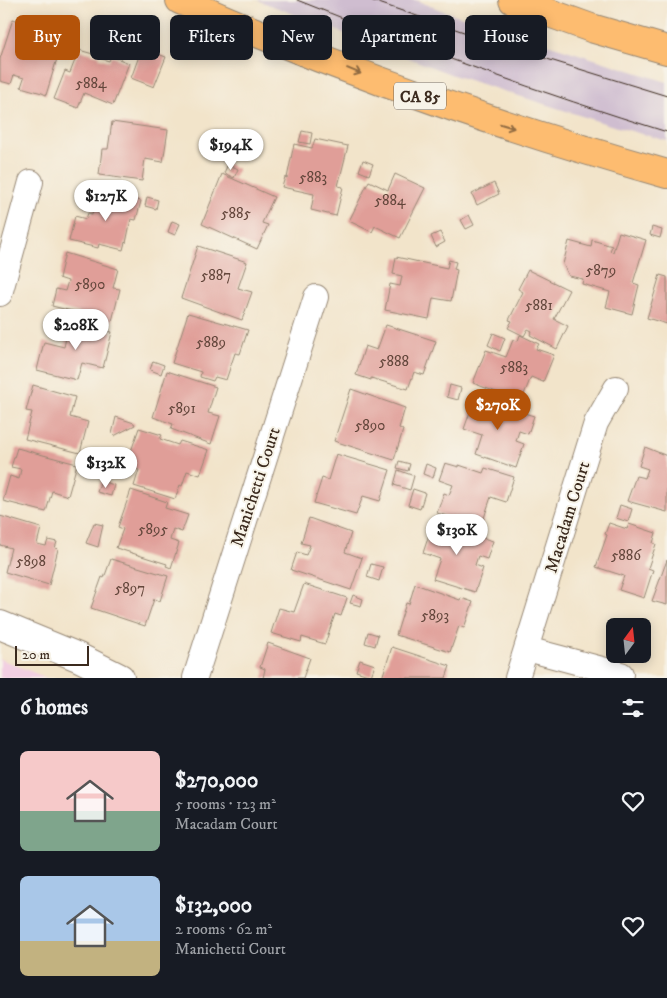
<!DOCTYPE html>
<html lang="en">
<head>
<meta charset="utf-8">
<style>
  body { margin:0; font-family:"IM FELL DW Pica",serif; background:#20242c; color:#f1f3f6; height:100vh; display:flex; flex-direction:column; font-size:19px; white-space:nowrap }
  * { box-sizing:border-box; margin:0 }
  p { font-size:16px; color:#9ea1a6 }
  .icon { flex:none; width:28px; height:28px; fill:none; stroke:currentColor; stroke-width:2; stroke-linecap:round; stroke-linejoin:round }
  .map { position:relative; height:678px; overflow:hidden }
  .side { display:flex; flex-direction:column; background:#171b24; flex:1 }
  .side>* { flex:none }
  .top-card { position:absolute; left:15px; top:15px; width:638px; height:45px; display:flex; gap:10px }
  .needle { width:32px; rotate:15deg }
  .buttons { position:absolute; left:606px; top:618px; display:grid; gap:10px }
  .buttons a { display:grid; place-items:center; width:45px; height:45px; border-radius:8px; background:#171b24; box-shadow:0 2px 12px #0003; font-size:25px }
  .scale { position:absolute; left:15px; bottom:12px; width:74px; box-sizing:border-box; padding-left:5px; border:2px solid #3b2a1e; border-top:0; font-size:14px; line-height:18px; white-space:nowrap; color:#3b2a1e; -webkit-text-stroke:4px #f7f3e8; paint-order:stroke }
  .price { position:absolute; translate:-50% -42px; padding:0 11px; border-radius:18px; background:#fff; color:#222; font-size:16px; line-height:32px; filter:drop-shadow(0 1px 2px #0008) }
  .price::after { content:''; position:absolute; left:50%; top:30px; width:15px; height:11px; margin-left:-8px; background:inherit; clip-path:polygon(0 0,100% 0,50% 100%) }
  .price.on { background:#b45309; color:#fff }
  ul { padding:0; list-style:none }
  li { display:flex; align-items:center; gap:15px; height:125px; padding:0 20px }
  li span { display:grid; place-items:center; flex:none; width:140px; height:100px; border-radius:8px; color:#555 }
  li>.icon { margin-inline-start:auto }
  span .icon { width:60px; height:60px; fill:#fffc; stroke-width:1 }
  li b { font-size:21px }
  h2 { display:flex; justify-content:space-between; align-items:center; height:60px; padding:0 20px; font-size:21px }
  .chip { padding:0 18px; border-radius:8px; background:#171b24; box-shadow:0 2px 12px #0003; font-size:18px; line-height:45px }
  .chip.on { background:#b45309; color:#fff }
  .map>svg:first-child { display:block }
</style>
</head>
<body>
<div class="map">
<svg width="667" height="678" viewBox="0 0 667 678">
  <rect width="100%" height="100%" fill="#f7f3e8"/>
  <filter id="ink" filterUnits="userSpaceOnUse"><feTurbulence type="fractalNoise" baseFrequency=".02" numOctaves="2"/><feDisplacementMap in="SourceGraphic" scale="10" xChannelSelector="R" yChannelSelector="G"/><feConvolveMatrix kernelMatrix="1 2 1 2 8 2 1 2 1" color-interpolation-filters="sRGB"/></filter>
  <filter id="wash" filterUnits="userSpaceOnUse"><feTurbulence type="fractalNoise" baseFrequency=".0096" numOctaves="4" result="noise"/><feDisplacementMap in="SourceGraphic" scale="20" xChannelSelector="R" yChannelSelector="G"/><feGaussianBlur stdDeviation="1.12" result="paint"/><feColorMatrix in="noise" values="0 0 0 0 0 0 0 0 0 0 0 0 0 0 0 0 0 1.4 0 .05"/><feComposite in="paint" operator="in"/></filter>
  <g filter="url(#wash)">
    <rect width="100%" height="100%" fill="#f2e4ca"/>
    <path fill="#f2cfe2" d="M 0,659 L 47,678 L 0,678 Z"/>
    <path fill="#cfbdd0" d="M 257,0 L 416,0 L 443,11 L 667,82 L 667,141 L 610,125 L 453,75 Z"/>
    <g id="blocks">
      <path fill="#e09e98" d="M 13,19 L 45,29 L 39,46 L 59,52 L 46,95 L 42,93 L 21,87 L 24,78 L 14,75 L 11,84 L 0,81 L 0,59 Z
        M 142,48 L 166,57 L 154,87 L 131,78 Z
        M 79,50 L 100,56 L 99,58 L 109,61 L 111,56 L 129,63 L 113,105 L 84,93 L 78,108 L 54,99 L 65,71 L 70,73 Z
        M 112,122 L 168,130 L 163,162 L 145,159 L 142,181 L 99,175 L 102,149 L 108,149 Z
        M 302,131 L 312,133 L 310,144 L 299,142 Z
        M 315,139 L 348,146 L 338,186 L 343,187 L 336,216 L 311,210 L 314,194 L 282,187 L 285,177 L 287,178 L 294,144 L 312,148 Z
        M 363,160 L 373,164 L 369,175 L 359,171 Z
        M 228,164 L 238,169 L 234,178 L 224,173 Z
        M 222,174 L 274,197 L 262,223 L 268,225 L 257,249 L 202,224 Z
        M 395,174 L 425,188 L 400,238 L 375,226 L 372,232 L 349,221 L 369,181 L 388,190 Z
        M 494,183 L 499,194 L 477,205 L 472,194 Z
        M 98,190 L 141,201 L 136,220 L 131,219 L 126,243 L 125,242 L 123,250 L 99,244 L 98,248 L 69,241 L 75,216 L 86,219 L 88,213 L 92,214 Z
        M 147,197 L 158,200 L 156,209 L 145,206 Z
        M 469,215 L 474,225 L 466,229 L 461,220 Z
        M 172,221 L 180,224 L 175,235 L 168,232 Z
        M 652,227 L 662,230 L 660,238 L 650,235 Z
        M 440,232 L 445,242 L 436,247 L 431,236 Z
        M 619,232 L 646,240 L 633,283 L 639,285 L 632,314 L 606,307 L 610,292 L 582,284 L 583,279 L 569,276 L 563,264 L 569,241 L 591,247 L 592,240 L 612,246 L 610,251 L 613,252 Z
        M 198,246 L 247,262 L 238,288 L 252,292 L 242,320 L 181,298 Z
        M 65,253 L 118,269 L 113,288 L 120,289 L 112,321 L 52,306 L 56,289 L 65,291 L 68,281 L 59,278 Z
        M 396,257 L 447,268 L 449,260 L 456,262 L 454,269 L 457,270 L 451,301 L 433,298 L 429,319 L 385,310 L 390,284 L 400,286 L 402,276 L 393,274 Z
        M 528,270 L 569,290 L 554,319 L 568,326 L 557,349 L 530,335 L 532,331 L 528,329 L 524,336 L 508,328 L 512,321 L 509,320 L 523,292 L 518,289 Z
        M 660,275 L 667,277 L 667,324 L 647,318 Z
        M 188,313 L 248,330 L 240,354 L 235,353 L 226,380 L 215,377 L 213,381 L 200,377 L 201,372 L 172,363 Z
        M 70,320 L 79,323 L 78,324 L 112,332 L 103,368 L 82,363 L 77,380 L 37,370 L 44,342 L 64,347 Z
        M 386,325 L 436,341 L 424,375 L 414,372 L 408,389 L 371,378 L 371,380 L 356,375 L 365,346 L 377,350 Z
        M 493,333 L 505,338 L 500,351 L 488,345 Z
        M 520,335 L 539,344 L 536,349 L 554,355 L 543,382 L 531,377 L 521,402 L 473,383 L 486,350 L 506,357 L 513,340 L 518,341 Z
        M 153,361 L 164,365 L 161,374 L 150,370 Z
        M 167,371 L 216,387 L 208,413 L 220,416 L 211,444 L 171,429 L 173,424 L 153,417 Z
        M 33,385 L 75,397 L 70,417 L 88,422 L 80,453 L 25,439 L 32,412 L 26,411 Z
        M 450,385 L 461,388 L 458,400 L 447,397 Z
        M 351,389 L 405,408 L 399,428 L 403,430 L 394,460 L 334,441 Z
        M 475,398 L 534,416 L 528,434 L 519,431 L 516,441 L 524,444 L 516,468 L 476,454 L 482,435 L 464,429 Z
        M 116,417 L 134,423 L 135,425 L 114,436 L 112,434 Z
        M 139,428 L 162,435 L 160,439 L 178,445 L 180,441 L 209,450 L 200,475 L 187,471 L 182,486 L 180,485 L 175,499 L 134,486 L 139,470 L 126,466 Z
        M 645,447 L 667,456 L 667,512 L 627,501 L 636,476 L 645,478 L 648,469 L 639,466 Z
        M 17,448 L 77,464 L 68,496 L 52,491 L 46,512 L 3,501 L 10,476 L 19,479 L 21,469 L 11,467 Z
        M 336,454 L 390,470 L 380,501 L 363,496 L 356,515 L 314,503 L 322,478 L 328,480 Z
        M 399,461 L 410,464 L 408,471 L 397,468 Z
        M 445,463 L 459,467 L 459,465 L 483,473 L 485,468 L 514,477 L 506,502 L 491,497 L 481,527 L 437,513 L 444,493 L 449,495 L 453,485 L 439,480 Z
        M 426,464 L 436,468 L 433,478 L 423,474 Z
        M 398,470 L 414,476 L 410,490 L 394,485 Z
        M 101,481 L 114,485 L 111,496 L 97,492 Z
        M 413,489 L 425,493 L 420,509 L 408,505 Z
        M 131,490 L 167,502 L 165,508 L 188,515 L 182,532 L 173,529 L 170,540 L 179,543 L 171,568 L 166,566 L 167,564 L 116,548 L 123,529 L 118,527 Z
        M 620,505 L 632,509 L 628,522 L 616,518 Z
        M 0,516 L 41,528 L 37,544 L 46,546 L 48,540 L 57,542 L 55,548 L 58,549 L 49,585 L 5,572 L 11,548 L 0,545 Z
        M 309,518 L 351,533 L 345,552 L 362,558 L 351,590 L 291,570 L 297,552 L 306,555 L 310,545 L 301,543 Z
        M 94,523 L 103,525 L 98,547 L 86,543 Z
        M 433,523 L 493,541 L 487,559 L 478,556 L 475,565 L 483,568 L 475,592 L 433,579 L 440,559 L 423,553 Z
        M 609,523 L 627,529 L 629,524 L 656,533 L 653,543 L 656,544 L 648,568 L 653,570 L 644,598 L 619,590 L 624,576 L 596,567 L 607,535 L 605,534 Z
        M 111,559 L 168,576 L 160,601 L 154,599 L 145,626 L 91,608 L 102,577 L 104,578 Z
        M 667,560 L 667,605 L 652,601 Z
        M 371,564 L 383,567 L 379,581 L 367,577 Z
        M 304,584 L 347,598 L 341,616 L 335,614 L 325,644 L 302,637 L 301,642 L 271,633 L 279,608 L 294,612 Z
        M 415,584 L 460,600 L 461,598 L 473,602 L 464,628 L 459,626 L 450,652 L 396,635 L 406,603 L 409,604 Z
        M 353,595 L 363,599 L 361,606 L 350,603 Z
        M 368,632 L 378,635 L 375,646 L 365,643 Z
        M 268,643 L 310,658 L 303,678 L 263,678 L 265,669 L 260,667 Z
        M 392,647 L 450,666 L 446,678 L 382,678 Z
        M 360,660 L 375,665 L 371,676 L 356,671 Z"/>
    </g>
  </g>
  <g filter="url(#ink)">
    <use href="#blocks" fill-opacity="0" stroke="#968774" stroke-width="1"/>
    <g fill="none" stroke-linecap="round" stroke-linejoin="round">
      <defs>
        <path id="minor" d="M 0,294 L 31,182
          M 527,649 L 621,674
          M 195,678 L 316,297
          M 517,678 L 596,423 L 616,388"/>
        <path id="tertiary" d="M 0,625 L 78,657 L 120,678"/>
        <path id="motorway" d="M 180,0 C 338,70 501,127 667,174
          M 513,0 L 591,28 L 667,50"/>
      </defs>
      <use href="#minor" stroke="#968774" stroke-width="26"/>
      <use href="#tertiary" stroke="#968774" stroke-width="30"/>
      <use href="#motorway" stroke="#968774" stroke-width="30"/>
      <use href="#minor" stroke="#fff" stroke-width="24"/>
      <use href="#tertiary" stroke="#fff" stroke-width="28"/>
      <use href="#motorway" stroke="#fdbc70" stroke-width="28"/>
      <path stroke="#3b2a1e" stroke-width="1" d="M 297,0 C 419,49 541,93 667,132
        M 370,0 L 508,47 L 667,96"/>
    </g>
    <defs><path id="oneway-shaft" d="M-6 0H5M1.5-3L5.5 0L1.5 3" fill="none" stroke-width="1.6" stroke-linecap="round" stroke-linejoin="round" transform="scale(1.25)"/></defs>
    <g stroke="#926c43">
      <use href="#oneway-shaft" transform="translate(354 71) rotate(22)"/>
      <use href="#oneway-shaft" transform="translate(507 126) rotate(17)"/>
    </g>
  </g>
  <g text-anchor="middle" stroke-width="4" stroke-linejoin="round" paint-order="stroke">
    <g font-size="15" fill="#64473c">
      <text x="91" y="88">5884</text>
      <text x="313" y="182">5883</text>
      <text x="390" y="205">5884</text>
      <text x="236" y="218">5885</text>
      <text x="601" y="275">5879</text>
      <text x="216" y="280">5887</text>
      <text x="90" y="289">5890</text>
      <text x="539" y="310">5881</text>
      <text x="211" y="347">5889</text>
      <text x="394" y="366">5888</text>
      <text x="514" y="372">5883</text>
      <text x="182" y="413">5891</text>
      <text x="370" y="430">5890</text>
      <text x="153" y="534">5895</text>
      <text x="626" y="560">5886</text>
      <text x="31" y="566">5898</text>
      <text x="130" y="593">5897</text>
      <text x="435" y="620">5893</text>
    </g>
    <rect fill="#f7f3e8" stroke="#73665b" stroke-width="1" x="394" y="82.5" width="52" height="27" rx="4"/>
    <g font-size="16" font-weight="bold" fill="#3b2a1e">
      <text x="420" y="102">CA 85</text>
    </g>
    <g font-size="18" fill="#3b2a1e" stroke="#f7f3e8">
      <text transform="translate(255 487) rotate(-72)" y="6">Manichetti Court</text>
      <text transform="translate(567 517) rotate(-73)" y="6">Macadam Court</text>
    </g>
  </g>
</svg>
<div class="buttons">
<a><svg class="needle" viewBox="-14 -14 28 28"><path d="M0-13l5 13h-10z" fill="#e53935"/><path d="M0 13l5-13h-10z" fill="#9ea1a6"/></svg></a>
</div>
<div class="scale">20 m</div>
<b class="price" style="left:231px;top:171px">$194K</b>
<b class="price" style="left:106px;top:222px">$127K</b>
<b class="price" style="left:76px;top:351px">$208K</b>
<b class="price on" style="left:498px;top:431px">$270K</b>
<b class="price" style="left:106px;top:489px">$132K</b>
<b class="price" style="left:457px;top:556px">$130K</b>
<div class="top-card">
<a class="chip on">Buy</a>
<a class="chip">Rent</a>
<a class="chip">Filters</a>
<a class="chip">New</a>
<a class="chip">Apartment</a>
<a class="chip">House</a>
</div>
</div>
<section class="side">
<h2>6 homes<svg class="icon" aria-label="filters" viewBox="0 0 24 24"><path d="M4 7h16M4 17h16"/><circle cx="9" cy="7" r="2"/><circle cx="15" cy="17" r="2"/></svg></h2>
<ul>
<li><span style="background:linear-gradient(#f6c9c9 60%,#7fa58c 0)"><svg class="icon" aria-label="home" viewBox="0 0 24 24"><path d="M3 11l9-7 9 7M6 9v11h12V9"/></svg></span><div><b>$270,000</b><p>5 rooms · 123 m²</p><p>Macadam Court</p></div><svg class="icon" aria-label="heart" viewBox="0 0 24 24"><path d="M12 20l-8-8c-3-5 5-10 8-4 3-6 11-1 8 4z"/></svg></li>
<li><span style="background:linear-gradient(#a9c7e8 65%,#c2b280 0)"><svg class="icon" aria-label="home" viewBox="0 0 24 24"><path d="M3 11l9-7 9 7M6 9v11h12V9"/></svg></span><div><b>$132,000</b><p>2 rooms · 62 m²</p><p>Manichetti Court</p></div><svg class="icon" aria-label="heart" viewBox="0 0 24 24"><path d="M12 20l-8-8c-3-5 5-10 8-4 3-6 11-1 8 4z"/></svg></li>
</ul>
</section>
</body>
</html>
